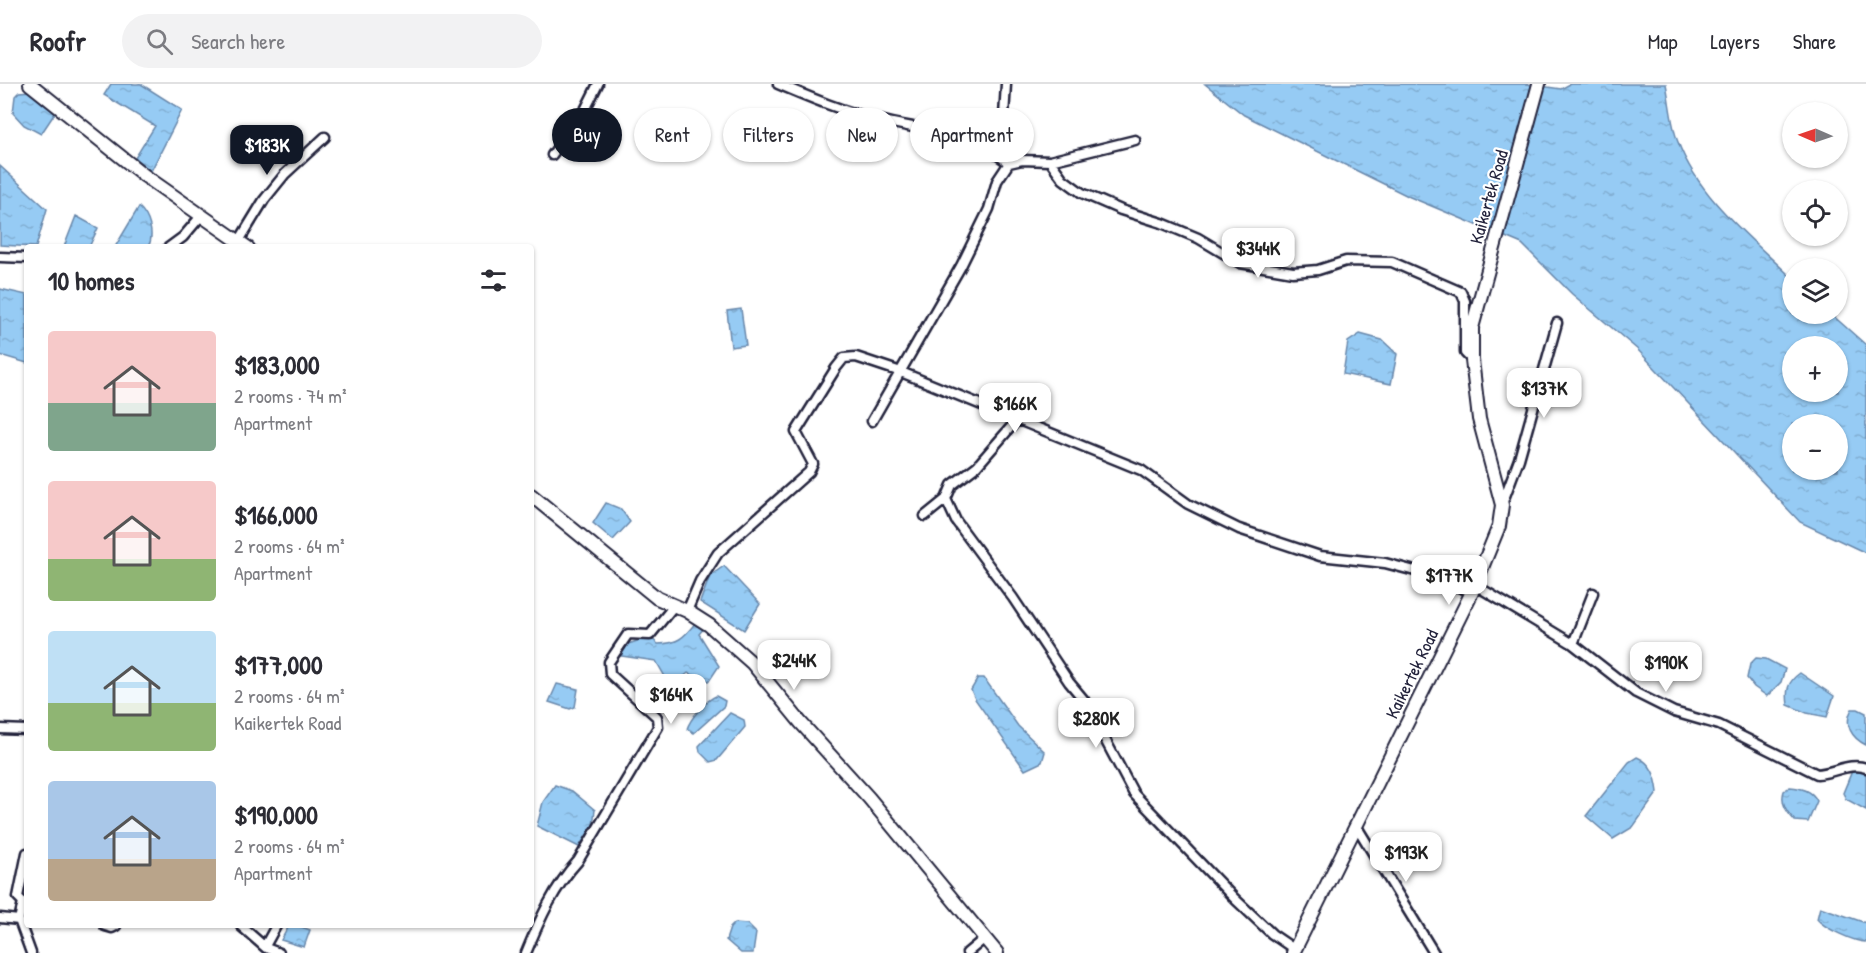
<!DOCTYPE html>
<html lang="en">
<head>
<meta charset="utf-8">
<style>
  body { margin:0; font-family:"Patrick Hand",sans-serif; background:#f2f2f3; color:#2b2b33; height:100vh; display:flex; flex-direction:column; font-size:22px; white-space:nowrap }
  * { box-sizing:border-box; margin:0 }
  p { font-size:20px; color:#7c7c81 }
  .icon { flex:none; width:33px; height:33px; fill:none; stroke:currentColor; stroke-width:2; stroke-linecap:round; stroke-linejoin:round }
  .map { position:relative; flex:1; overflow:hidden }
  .panel { position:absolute; left:24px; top:160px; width:510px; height:684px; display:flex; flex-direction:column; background:#fff; border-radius:6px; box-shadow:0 2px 4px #0004 }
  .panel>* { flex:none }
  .hud { position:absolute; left:552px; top:24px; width:570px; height:54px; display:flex; gap:12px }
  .needle { width:39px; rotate:272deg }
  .buttons { position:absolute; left:1782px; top:18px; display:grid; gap:12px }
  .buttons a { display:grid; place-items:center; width:66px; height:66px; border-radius:50%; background:#fff; box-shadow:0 2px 4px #0004; font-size:30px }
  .price { position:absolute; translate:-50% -51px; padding:0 14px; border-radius:12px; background:#fff; color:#222; font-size:20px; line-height:39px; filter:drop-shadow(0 2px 3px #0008) }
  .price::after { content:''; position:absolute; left:50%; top:36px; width:18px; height:14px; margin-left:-9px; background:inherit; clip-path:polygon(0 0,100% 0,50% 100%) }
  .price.on { background:#111827; color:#fff }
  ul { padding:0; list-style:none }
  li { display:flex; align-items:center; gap:18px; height:150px; padding:0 24px }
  li span { display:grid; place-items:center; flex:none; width:168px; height:120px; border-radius:6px; color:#555 }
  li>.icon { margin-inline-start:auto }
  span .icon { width:72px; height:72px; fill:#fffc; stroke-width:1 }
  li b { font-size:26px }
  h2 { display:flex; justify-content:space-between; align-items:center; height:72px; padding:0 24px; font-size:26px }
  .tag { padding:0 21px; border-radius:27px; background:#fff; box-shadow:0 2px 4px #0004; font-size:21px; line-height:54px }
  .tag.on { background:#111827; color:#fff }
  header { display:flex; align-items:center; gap:36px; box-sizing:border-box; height:84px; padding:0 30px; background:#fff; border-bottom:2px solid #e1e1e2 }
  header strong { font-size:28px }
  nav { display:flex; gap:33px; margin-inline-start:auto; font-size:21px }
  .search { width:420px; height:54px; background:#f2f2f3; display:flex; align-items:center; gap:15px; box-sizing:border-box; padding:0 21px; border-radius:33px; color:#7c7c81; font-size:22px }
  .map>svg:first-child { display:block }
</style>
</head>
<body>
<header>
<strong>Roofr</strong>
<div class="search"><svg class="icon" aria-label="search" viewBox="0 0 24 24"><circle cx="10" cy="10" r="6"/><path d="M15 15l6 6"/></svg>Search here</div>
<nav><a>Map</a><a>Layers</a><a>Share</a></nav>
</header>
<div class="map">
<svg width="1866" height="869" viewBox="0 0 1866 869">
  <defs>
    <pattern id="water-ripples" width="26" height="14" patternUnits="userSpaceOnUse" patternTransform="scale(1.5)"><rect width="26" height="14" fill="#96cbf4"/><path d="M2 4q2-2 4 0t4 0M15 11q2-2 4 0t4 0" fill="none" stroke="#81aed2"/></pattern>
  </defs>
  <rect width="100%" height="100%" fill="#fff"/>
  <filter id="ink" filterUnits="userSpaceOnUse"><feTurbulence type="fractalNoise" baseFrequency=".0167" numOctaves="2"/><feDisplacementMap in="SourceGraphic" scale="12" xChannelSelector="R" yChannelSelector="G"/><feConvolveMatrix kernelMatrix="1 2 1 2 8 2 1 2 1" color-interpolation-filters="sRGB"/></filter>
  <g filter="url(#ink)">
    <path fill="url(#water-ripples)" stroke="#6887aa" stroke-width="1.5" fill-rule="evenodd" d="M 111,0 L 141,0 L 182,26 L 151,87 L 135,74 L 155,42 L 104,11 Z
      M 1205,0 L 1527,0 L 1561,5 L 1570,0 L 1666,0 C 1670,19 1671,41 1678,58 C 1699,114 1751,154 1792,194 L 1792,230 L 1831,230 L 1866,261 L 1866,469 L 1800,438 L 1638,266 L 1572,210 L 1522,160 L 1410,113 L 1244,31 ZM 1792,262 L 1838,262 L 1838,308 L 1792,308 ZM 1792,340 L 1838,340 L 1838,386 L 1792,386 Z
      M 31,7 L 55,29 L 41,50 L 24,41 L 13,29 L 15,12 L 19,8 Z
      M 0,82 L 47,125 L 36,163 L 0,161 Z
      M 139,123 C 149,132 155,151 148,163 L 115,163 Z
      M 76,132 L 98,144 L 89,163 L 64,163 Z
      M 0,205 L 27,211 L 27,279 L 0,271 Z
      M 741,225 L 746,261 L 731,263 L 727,227 Z
      M 1360,250 L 1382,256 L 1397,270 L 1391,300 L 1343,290 L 1348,258 Z
      M 606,419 L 621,425 L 630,438 L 613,456 L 593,439 Z
      M 724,482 L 760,520 L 744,546 L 700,518 L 710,492 Z
      M 696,538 L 705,543 L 699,550 L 719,582 L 709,597 L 688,589 L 671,603 L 656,577 L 621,572 L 628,560 L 650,553 L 658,560 C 677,560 684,554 696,538 Z
      M 1756,574 L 1766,575 L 1785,585 L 1781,598 L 1767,612 L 1754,603 L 1747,594 L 1750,580 Z
      M 1800,589 L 1834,612 L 1827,633 L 1807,629 L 1788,621 C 1786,607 1787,598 1800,589 Z
      M 978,594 L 984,594 L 1018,642 L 1045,668 L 1042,678 L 1025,686 L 975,615 L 971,606 Z
      M 557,600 L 578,605 L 575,623 L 570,625 L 549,618 Z
      M 716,612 L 725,617 L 724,622 L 694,649 L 687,645 C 690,635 706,616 716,612 Z
      M 1852,625 L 1858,625 L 1866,629 L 1866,661 C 1852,654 1843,641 1852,625 Z
      M 730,629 L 744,636 L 745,643 L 717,676 L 710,678 L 700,668 L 699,662 Z
      M 1637,673 C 1652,679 1656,693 1658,708 L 1633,743 L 1613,755 L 1586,732 L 1629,678 Z
      M 1866,685 L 1866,726 L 1846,715 L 1843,709 L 1852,687 Z
      M 555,701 L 572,707 L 595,726 L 593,741 L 579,763 L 537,742 L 543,718 Z
      M 1790,703 C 1801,704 1812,706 1817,717 L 1808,738 L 1795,737 C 1787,728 1780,719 1784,707 Z
      M 1820,823 L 1866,839 L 1866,858 C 1854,858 1824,844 1817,835 Z
      M 735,839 L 747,840 L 756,849 L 753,869 L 741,869 L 726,856 L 730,844 Z
      M 289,842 L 299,842 L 310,846 L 304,863 L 281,856 Z"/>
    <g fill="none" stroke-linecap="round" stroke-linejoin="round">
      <defs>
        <path id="minor" d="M 778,0 C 811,14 844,28 879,36 C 925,47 971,49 1009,79 L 997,97 L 989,125 L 961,182 L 872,337
          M 995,68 L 1003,48 L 1006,0
          M 552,71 L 585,26 L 598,0
          M 1050,77 L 1135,56
          M 1009,79 L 1022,76 L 1050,77 L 1063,95 L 1082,109 L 1121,126 L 1162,139 L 1198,154 L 1240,179 L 1293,188 L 1318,186 L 1346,177 L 1392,178 L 1461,208 L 1465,217 L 1465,269 L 1472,276
          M 239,157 L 264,116 L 285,90 L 325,53
          M 168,164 L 183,153 L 201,132
          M 0,173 L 27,174
          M 946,415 L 952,401 L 977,382 L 1017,336
          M 1502,420 L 1519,375 L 1557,239
          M 925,432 L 946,415 L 956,437 L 1013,514 L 1069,598 L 1084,616 L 1134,710 L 1235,815 L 1272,850 L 1294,865
          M 1475,501 L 1573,560 L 1636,609 L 1674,628 L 1719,641 L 1817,690 C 1834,689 1850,678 1866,684
          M 687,527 L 700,497 L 718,469 L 809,388 L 813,380 L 796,348 L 836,284 L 844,274 L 856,273 L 901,288 L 1141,386 L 1188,420 L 1239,445 L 1320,472 L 1385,479 L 1415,487 L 1472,508
          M 1573,560 L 1593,509
          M 0,645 L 27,646
          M 1357,743 L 1434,869
          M 23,818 L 18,813 L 27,769
          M 27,819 L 23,818 L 19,836 L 31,869
          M 0,834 L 19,836
          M 105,842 L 112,844 L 116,842
          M 241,842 L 266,864 L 279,869
          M 265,862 L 276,842
          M 526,869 C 539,837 554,803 578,777 L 658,643 L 657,633 L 610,590 L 609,578 L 628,550 L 650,551 L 673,523
          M 967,869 L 985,854"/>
        <path id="secondary" d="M 30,0 L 145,92 L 248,164
          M 531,411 L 657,514 L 687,527 L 709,541 L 752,579 L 801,639 L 869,714 L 997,869
          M 1293,869 L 1472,508 L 1499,442 L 1502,421 L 1479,335 L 1472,276 L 1472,244 L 1539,0"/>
      </defs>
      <use href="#minor" stroke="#22223b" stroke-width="13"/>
      <use href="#secondary" stroke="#22223b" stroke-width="16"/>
      <use href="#minor" stroke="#fff" stroke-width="8"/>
      <use href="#secondary" stroke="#fff" stroke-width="12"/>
    </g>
  </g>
  <g text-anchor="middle" stroke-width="4.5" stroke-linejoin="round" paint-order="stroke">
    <g font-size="18" fill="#22223b" stroke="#fff">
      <text transform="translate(1489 113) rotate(-74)" y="6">Kaikertek Road</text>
      <text transform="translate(1412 590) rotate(-64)" y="6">Kaikertek Road</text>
    </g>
  </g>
</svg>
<div class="buttons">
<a><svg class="needle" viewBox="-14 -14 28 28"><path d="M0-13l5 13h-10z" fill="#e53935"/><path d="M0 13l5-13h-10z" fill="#7c7c81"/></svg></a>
<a><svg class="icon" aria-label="locate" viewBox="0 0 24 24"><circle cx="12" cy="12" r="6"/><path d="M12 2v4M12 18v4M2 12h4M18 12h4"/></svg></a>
<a><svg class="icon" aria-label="layers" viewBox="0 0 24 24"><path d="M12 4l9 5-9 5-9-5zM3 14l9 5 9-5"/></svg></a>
<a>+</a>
<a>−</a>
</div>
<b class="price on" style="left:267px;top:92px">$183K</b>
<b class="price" style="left:1258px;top:195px">$344K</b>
<b class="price" style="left:1544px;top:335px">$137K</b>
<b class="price" style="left:1015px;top:350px">$166K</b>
<b class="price" style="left:1449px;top:522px">$177K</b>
<b class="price" style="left:794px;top:607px">$244K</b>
<b class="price" style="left:1666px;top:609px">$190K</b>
<b class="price" style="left:671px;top:641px">$164K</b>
<b class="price" style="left:1096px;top:665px">$280K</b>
<b class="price" style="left:1406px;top:799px">$193K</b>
<div class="hud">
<a class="tag on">Buy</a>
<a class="tag">Rent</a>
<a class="tag">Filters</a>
<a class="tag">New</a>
<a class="tag">Apartment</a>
</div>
<section class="panel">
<h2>10 homes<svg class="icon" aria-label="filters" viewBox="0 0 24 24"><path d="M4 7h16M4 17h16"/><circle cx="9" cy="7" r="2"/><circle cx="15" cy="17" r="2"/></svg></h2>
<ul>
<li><span style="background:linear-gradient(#f6c9c9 60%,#7fa58c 0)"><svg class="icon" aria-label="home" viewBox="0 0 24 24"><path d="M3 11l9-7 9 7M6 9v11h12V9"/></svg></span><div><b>$183,000</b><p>2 rooms · 74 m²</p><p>Apartment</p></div></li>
<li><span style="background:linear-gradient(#f6c9c9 65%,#8fb573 0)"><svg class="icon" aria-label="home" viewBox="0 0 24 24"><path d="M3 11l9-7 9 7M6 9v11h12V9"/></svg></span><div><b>$166,000</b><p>2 rooms · 64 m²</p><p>Apartment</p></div></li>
<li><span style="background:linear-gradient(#bfe0f5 60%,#8fb573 0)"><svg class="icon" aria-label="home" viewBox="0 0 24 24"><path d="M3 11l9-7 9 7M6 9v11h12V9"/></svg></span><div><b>$177,000</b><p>2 rooms · 64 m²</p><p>Kaikertek Road</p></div></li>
<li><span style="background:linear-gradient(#a9c7e8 65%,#b9a48a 0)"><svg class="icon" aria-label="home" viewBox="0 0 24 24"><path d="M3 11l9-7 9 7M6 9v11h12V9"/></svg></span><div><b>$190,000</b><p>2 rooms · 64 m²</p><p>Apartment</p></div></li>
</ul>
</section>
</div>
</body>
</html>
